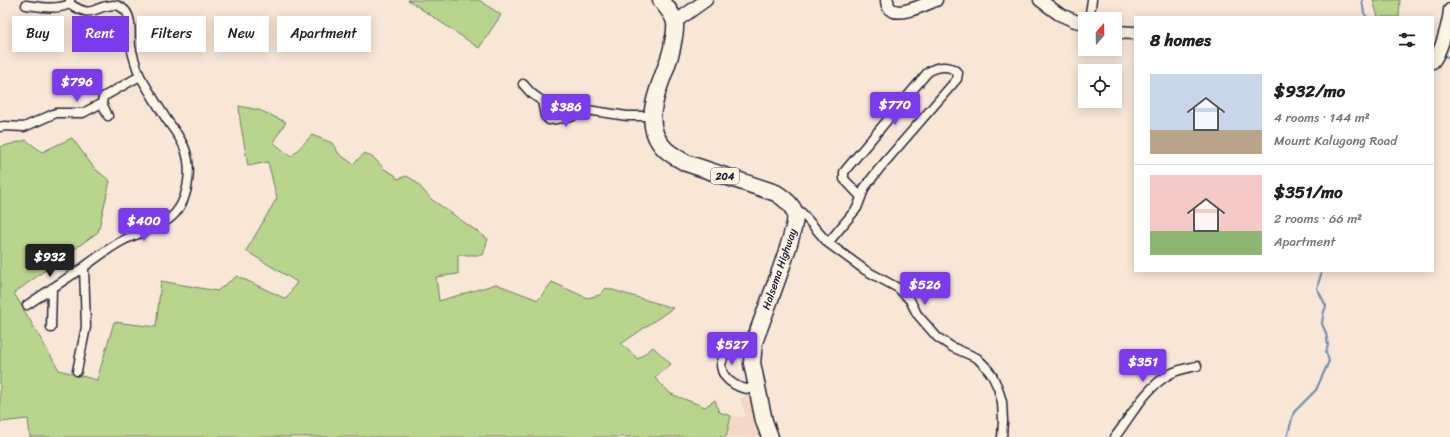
<!DOCTYPE html>
<html lang="en">
<head>
<meta charset="utf-8">
<style>
  body { margin:0; font-family:Sriracha,sans-serif; background:#f2f2f2; color:#222; height:100vh; display:flex; flex-direction:column; font-size:15px; white-space:nowrap }
  * { box-sizing:border-box; margin:0 }
  p { font-size:13px; color:#767676 }
  .icon { flex:none; width:22px; height:22px; fill:none; stroke:currentColor; stroke-width:2; stroke-linecap:round; stroke-linejoin:round }
  .map { position:relative; flex:1; overflow:hidden }
  .details { position:absolute; left:1134px; top:16px; width:300px; height:256px; display:flex; flex-direction:column; background:#fff; border-radius:0px; box-shadow:0 2px 10px #0003 }
  .details>* { flex:none }
  .guide { position:absolute; left:12px; top:16px; width:380px; height:36px; display:flex; gap:8px }
  .needle { width:26px; rotate:20deg }
  .buttons { position:absolute; left:1078px; top:12px; display:grid; gap:8px }
  .buttons a { display:grid; place-items:center; width:44px; height:44px; border-radius:0px; background:#fff; box-shadow:0 2px 10px #0003; font-size:20px }
  .price { position:absolute; translate:-50% -34px; padding:0 9px; border-radius:4px; background:#7c3aed; color:#fff; font-size:13px; line-height:26px; filter:drop-shadow(0 1px 2px #0008) }
  .price::after { content:''; position:absolute; left:50%; top:24px; width:12px; height:9px; margin-left:-6px; background:inherit; clip-path:polygon(0 0,100% 0,50% 100%) }
  .price.active { background:#222; color:#fff }
  ul { padding:0; list-style:none }
  li { display:flex; align-items:center; gap:12px; height:100px; padding:0 16px }
  li+li { border-top:1px solid #e0e0e0 }
  li span { display:grid; place-items:center; flex:none; width:112px; height:80px; border-radius:0px; color:#555 }
  li>.icon { margin-inline-start:auto }
  span .icon { width:48px; height:48px; fill:#fffc; stroke-width:1 }
  li b { font-size:17px }
  h2 { display:flex; justify-content:space-between; align-items:center; height:48px; padding:0 16px; font-size:17px }
  .chip { padding:0 14px; border-radius:0px; background:#fff; box-shadow:0 2px 10px #0003; font-size:14px; line-height:36px }
  .chip.active { background:#7c3aed; color:#fff }
  .map>svg:first-child { display:block }
</style>
</head>
<body>
<div class="map">
<svg width="1450" height="437" viewBox="0 0 1450 437">
  <rect width="100%" height="100%" fill="#f8e7d7"/>
  <filter id="ink" filterUnits="userSpaceOnUse"><feTurbulence type="fractalNoise" baseFrequency=".025" numOctaves="2"/><feDisplacementMap in="SourceGraphic" scale="8" xChannelSelector="R" yChannelSelector="G"/><feConvolveMatrix kernelMatrix="1 2 1 2 8 2 1 2 1" color-interpolation-filters="sRGB"/></filter>
  <g filter="url(#ink)">
    <path fill="#f4d7c6" d="M 754,393 L 765,437 L 726,437 L 731,416 L 746,417 L 740,398 Z"/>
    <path fill="#b9d58d" stroke="#6e7c64" d="M 408,0 L 479,0 L 501,15 L 479,48 Z
      M 1373,0 L 1400,0 L 1399,17 L 1378,17 Z
      M 239,106 L 259,110 L 286,122 L 273,142 L 291,157 L 312,135 L 332,143 L 339,154 L 353,164 L 365,153 L 375,159 L 384,169 L 395,175 L 397,179 L 407,176 L 415,181 L 431,199 L 488,239 L 483,255 L 458,255 L 458,274 L 436,277 L 439,301 L 496,284 L 538,300 L 552,282 L 587,298 L 600,295 L 606,288 L 673,308 L 621,344 L 638,359 L 653,347 L 671,364 L 655,378 L 671,394 L 705,407 L 715,400 L 719,412 L 731,416 L 726,437 L 30,437 L 28,419 L 0,422 L 0,147 L 26,140 L 42,152 L 72,138 L 94,168 L 110,181 L 98,232 L 14,293 L 59,370 L 97,380 L 114,322 L 156,327 L 161,281 L 217,291 L 237,276 L 286,299 L 297,282 L 246,251 L 277,198 L 268,162 L 248,166 L 240,120 Z"/>
    <g fill="none" stroke-linecap="round" stroke-linejoin="round">
      <path stroke="#698bac" stroke-width="2" d="M 1362,0 L 1364,13 L 1367,17
        M 1441,56 L 1450,57
        M 1287,437 L 1294,412 L 1316,390 L 1329,361 L 1326,352 L 1328,345 L 1326,333 L 1322,324 L 1323,315 L 1326,306 L 1317,288 L 1322,271"/>
      <defs>
        <path id="street" d="M 70,0 L 70,4 C 95,20 91,6 114,5 C 120,5 126,10 128,15 C 132,24 130,37 131,46 C 133,57 136,66 140,76 C 149,91 158,106 167,120 C 174,130 181,138 185,149 C 193,171 188,205 169,219 C 155,230 137,233 122,241 C 109,248 96,258 84,267 L 86,327 L 77,371
          M 26,5 C 41,7 56,10 70,4
          M 1089,19 L 1092,0
          M 523,84 L 531,93 L 542,101 L 545,116 L 549,120 L 571,117 L 579,112 L 587,110 L 627,116 L 652,116
          M 108,116 L 102,103 L 103,97 L 140,76
          M 0,127 L 4,126 L 24,127 L 56,113 L 83,113 L 102,103
          M 795,208 L 802,213 L 828,243 L 865,270 L 898,288 L 910,300 L 917,314 L 937,337 L 952,347 L 977,358 L 985,366 L 992,375 L 998,388 L 1002,402 L 1003,421 L 1002,437
          M 828,243 L 857,208 L 865,187 L 879,169 L 957,79 L 958,73 C 950,64 936,66 927,73 L 848,167 L 844,172 L 844,179 L 861,197
          M 27,305 L 84,267
          M 51,328 L 52,288
          M 717,342 C 719,347 722,352 723,357 C 723,360 721,363 721,366 C 723,382 743,392 757,388
          M 1115,437 C 1131,416 1146,387 1170,374 C 1179,369 1188,368 1197,366"/>
        <path id="secondary" d="M 887,0 C 887,24 925,4 936,0
          M 1040,0 L 1059,14 L 1075,21 L 1085,23
          M 675,22 L 706,0
          M 1115,32 L 1135,33
          M 1433,62 C 1441,53 1449,22 1450,10"/>
        <path id="highway" d="M 661,0 C 666,7 674,15 675,23 C 676,32 673,40 672,48 C 665,80 636,120 665,149 C 671,155 678,158 686,163 L 776,193 C 784,198 792,204 795,213 C 799,226 761,323 754,342 L 752,363 L 764,421 L 770,437"/>
      </defs>
      <use href="#street" stroke="#22223b" stroke-width="11"/>
      <use href="#secondary" stroke="#22223b" stroke-width="15"/>
      <use href="#highway" stroke="#22223b" stroke-width="19"/>
      <use href="#street" stroke="#fcf5e5" stroke-width="8"/>
      <use href="#secondary" stroke="#fcf5e5" stroke-width="12"/>
      <use href="#highway" stroke="#fcf5e5" stroke-width="16"/>
    </g>
  </g>
  <g text-anchor="middle" stroke-width="3" stroke-linejoin="round" paint-order="stroke">
    <rect fill="#fcf5e5" stroke="#63616e" stroke-width="1" x="711" y="168" width="28" height="16" rx="3"/>
    <g font-size="10" font-weight="bold" fill="#22223b">
      <text x="725" y="180">204</text>
    </g>
    <g font-size="11" fill="#22223b" stroke="#fcf5e5">
      <text transform="translate(779 269) rotate(-71)" y="4">Halsema Highway</text>
    </g>
  </g>
</svg>
<div class="buttons">
<a><svg class="needle" viewBox="-14 -14 28 28"><path d="M0-13l5 13h-10z" fill="#e53935"/><path d="M0 13l5-13h-10z" fill="#767676"/></svg></a>
<a><svg class="icon" aria-label="locate" viewBox="0 0 24 24"><circle cx="12" cy="12" r="6"/><path d="M12 2v4M12 18v4M2 12h4M18 12h4"/></svg></a>
</div>
<b class="price" style="left:77px;top:103px">$796</b>
<b class="price" style="left:895px;top:126px">$770</b>
<b class="price" style="left:566px;top:128px">$386</b>
<b class="price" style="left:144px;top:242px">$400</b>
<b class="price active" style="left:50px;top:278px">$932</b>
<b class="price" style="left:925px;top:306px">$526</b>
<b class="price" style="left:732px;top:366px">$527</b>
<b class="price" style="left:1143px;top:383px">$351</b>
<div class="guide">
<a class="chip">Buy</a>
<a class="chip active">Rent</a>
<a class="chip">Filters</a>
<a class="chip">New</a>
<a class="chip">Apartment</a>
</div>
<section class="details">
<h2>8 homes<svg class="icon" aria-label="filters" viewBox="0 0 24 24"><path d="M4 7h16M4 17h16"/><circle cx="9" cy="7" r="2"/><circle cx="15" cy="17" r="2"/></svg></h2>
<ul>
<li><span style="background:linear-gradient(#c9d6e8 70%,#b9a48a 0)"><svg class="icon" aria-label="home" viewBox="0 0 24 24"><path d="M3 11l9-7 9 7M6 9v11h12V9"/></svg></span><div><b>$932/mo</b><p>4 rooms · 144 m²</p><p>Mount Kalugong Road</p></div></li>
<li><span style="background:linear-gradient(#f6c9c9 70%,#8fb573 0)"><svg class="icon" aria-label="home" viewBox="0 0 24 24"><path d="M3 11l9-7 9 7M6 9v11h12V9"/></svg></span><div><b>$351/mo</b><p>2 rooms · 66 m²</p><p>Apartment</p></div></li>
</ul>
</section>
</div>
</body>
</html>
